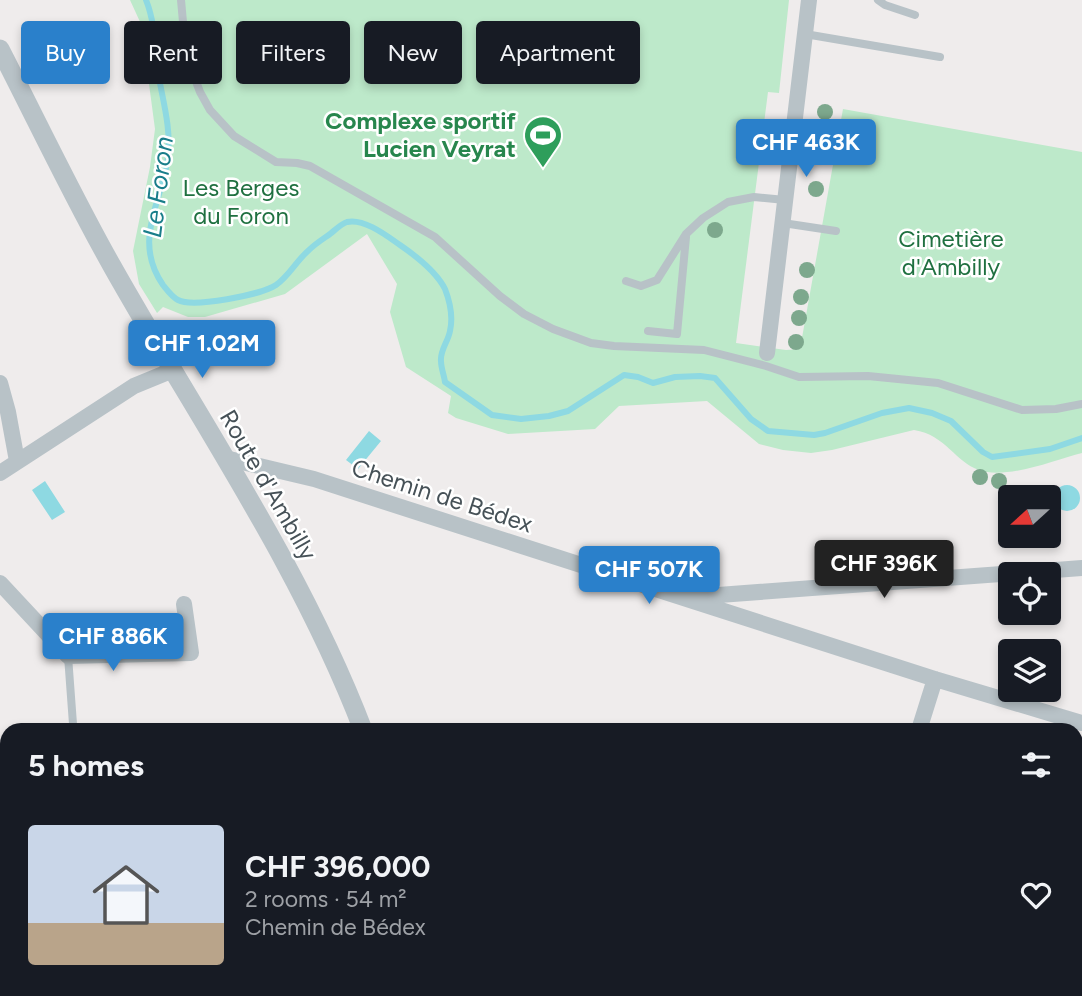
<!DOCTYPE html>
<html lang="en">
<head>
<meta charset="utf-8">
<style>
  body { margin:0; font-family:Figtree,sans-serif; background:#20242c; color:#f1f3f6; height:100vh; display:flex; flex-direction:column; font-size:26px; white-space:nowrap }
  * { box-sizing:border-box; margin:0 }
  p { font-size:23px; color:#9ea1a6 }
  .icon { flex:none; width:38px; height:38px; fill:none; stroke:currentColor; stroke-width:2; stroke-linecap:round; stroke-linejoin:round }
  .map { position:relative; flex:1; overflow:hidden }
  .panel { position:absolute; left:0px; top:723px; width:1083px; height:275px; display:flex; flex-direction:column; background:#171b24; border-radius:21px 21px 0 0; box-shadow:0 4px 10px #0003 }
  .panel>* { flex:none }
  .guide { position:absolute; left:21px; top:21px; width:700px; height:63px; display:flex; gap:14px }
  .needle { width:46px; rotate:249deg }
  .controls { position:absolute; left:998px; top:485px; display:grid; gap:14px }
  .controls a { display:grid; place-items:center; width:63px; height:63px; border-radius:7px; background:#171b24; box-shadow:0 4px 10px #0003; font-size:35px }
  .price { position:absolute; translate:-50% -60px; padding:0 16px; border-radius:7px; background:#2a80cb; color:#fff; font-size:23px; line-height:46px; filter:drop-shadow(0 2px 4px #0008) }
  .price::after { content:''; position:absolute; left:50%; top:42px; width:21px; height:16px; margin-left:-10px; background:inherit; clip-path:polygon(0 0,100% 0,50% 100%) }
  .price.current { background:#222; color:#fff }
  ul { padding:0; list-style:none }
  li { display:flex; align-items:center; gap:21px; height:175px; padding:0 28px }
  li+li { border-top:2px solid #363941 }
  li span { display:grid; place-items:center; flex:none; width:196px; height:140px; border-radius:7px; color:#555 }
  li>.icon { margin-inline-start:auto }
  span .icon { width:84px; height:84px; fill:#fffc; stroke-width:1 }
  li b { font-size:30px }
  h2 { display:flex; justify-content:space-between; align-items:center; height:84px; padding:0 28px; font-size:30px }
  .tag { padding:0 24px; border-radius:7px; background:#171b24; box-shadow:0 4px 10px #0003; font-size:24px; line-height:63px }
  .tag.current { background:#2a80cb; color:#fff }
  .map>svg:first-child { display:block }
</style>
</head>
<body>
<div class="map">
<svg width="1082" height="996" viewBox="0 0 1082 996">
  <rect width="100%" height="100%" fill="#efecec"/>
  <path fill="#bde9ca" d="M 130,0 L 789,0 L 779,93 L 768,92 L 736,343 L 786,350 L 800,349 L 843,109 L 1082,152 L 1082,453 C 1055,460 1006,480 979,470 C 955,462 946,435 914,430 L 832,450 L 811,453 L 783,450 L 759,444 L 707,401 L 619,406 L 595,429 L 508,434 L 456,418 L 448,413 L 451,396 L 406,367 L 390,312 L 397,284 L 367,234 L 285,294 L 205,317 L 188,317 L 163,307 L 157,313 L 139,284 L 133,251 L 150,167 L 155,129 L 141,24 Z"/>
  <path fill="#8ed9e2" d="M 369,431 L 381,441 L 358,469 L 346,460 Z
    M 45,481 L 65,512 L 52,520 L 32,490 Z
    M1054 498a13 13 0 1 1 26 0a13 13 0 1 1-26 0Z"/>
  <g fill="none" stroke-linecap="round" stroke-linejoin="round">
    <path stroke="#8ed9e2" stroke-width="6" d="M 146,0 C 156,25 155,52 159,78 C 164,105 171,130 168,157 C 162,203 132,240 163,285 C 167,290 172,297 178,300 C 193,308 261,295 276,285 C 289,276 297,260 309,250 C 315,244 323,239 330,234 C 335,230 341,224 347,222 C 364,218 387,236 400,245 C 416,256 436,271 445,289 C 450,302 453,318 450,331 C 448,342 440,350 441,361 C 441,368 444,375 445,382 L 492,415 L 521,419 L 549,416 L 568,411 L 624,375 L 638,377 L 653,383 L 675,377 L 700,376 L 715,378 L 751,419 L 768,431 L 814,435 L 825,433 L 882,413 L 909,408 L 932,413 L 951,421 L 983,452 L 992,457 L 1050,449 L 1082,438"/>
    <path stroke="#b8c2c7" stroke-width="8" d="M 181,0 L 186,55 L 200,92 L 210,110 L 234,136 L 276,162 L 297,163 L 310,166 L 435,237 L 500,296 L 524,314 L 553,329 L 591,343 L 614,346 L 704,350 L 766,366 L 799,377 L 868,376 L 938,383 L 1022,410 L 1056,409 L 1082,404
      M 878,0 L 885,5 L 915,15
      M 805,34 L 940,57
      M 783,223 L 836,231
      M 626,281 L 641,286 L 657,280 L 686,234 L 703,218 L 728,202 L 754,197 L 785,200
      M 648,331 L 677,334 L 686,237
      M 68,656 L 73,724"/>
    <path stroke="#b8c2c7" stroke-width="16" d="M 767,353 L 809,0
      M 0,383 L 8,412 L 17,461
      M 225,458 L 314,479 L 935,679 L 1082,723
      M 0,473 L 134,386 L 173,370
      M 0,583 L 68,656 L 191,653 L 184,604
      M 692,597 L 1082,568
      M 919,730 L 935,679
      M 0,824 L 7,824
      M 929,990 L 931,996
      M 51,996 L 54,990
      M 285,996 L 285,990"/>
    <path stroke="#b8c2c7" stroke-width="19" d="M 0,49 C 37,121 72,195 112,266 C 198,419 300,565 363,730
      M 455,990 L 457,996"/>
  </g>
  <g fill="#7da88d">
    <circle cx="825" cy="112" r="8"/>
    <circle cx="824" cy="132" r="8"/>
    <circle cx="824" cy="157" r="8"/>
    <circle cx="816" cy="189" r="8"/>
    <circle cx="715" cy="230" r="8"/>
    <circle cx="807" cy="270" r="8"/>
    <circle cx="801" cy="297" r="8"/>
    <circle cx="799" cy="318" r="8"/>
    <circle cx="796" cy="342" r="8"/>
    <circle cx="980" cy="477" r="8"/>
    <circle cx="999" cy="481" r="8"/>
  </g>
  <defs>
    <symbol id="stadium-pin" viewBox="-11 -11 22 30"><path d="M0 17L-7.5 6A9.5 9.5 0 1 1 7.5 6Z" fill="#2e9e5b" stroke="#fff"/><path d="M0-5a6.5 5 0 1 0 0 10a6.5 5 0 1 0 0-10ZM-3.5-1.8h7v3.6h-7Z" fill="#fff"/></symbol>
  </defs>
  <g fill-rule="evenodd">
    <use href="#stadium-pin" x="521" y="113" width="44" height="60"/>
  </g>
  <g text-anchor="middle" stroke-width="5" stroke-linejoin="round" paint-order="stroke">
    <g font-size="24" font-weight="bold" fill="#27864d" stroke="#fff" text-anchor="end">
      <text x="516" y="129">Complexe sportif<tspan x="516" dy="28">Lucien Veyrat</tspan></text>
    </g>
    <g font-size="24" fill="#1f7040" stroke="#fff">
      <text x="241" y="196">Les Berges<tspan x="241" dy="28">du Foron</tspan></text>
      <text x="951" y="247">Cimetière<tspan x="951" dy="28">d'Ambilly</tspan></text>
    </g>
    <g font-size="24" fill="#465157" stroke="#fff">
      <text transform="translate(268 485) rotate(60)" y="8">Route d'Ambilly</text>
      <text transform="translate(442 496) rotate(18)" y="8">Chemin de Bédex</text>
    </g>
    <g font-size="26" font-style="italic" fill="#197d8a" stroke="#fff">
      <text transform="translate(158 187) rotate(-83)" y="9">Le Foron</text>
    </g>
  </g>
</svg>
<div class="controls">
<a><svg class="needle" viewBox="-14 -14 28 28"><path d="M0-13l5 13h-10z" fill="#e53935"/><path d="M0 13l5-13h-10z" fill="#9ea1a6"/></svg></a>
<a><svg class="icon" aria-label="locate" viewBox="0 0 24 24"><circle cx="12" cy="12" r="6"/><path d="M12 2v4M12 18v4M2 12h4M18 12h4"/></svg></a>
<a><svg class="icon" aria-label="layers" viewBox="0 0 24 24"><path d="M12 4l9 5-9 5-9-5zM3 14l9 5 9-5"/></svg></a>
</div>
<b class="price" style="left:806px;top:179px">CHF 463K</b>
<b class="price" style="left:202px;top:380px">CHF 1.02M</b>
<b class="price current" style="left:884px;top:600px">CHF 396K</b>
<b class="price" style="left:649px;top:606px">CHF 507K</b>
<b class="price" style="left:113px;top:673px">CHF 886K</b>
<div class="guide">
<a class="tag current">Buy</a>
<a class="tag">Rent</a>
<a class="tag">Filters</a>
<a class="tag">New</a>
<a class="tag">Apartment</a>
</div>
<section class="panel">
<h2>5 homes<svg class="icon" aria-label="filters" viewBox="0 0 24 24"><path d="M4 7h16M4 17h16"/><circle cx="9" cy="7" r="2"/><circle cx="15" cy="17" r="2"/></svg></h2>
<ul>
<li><span style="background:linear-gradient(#c9d6e8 70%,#b9a48a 0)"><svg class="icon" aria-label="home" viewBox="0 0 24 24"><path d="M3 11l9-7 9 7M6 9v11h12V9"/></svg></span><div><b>CHF 396,000</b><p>2 rooms · 54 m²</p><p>Chemin de Bédex</p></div><svg class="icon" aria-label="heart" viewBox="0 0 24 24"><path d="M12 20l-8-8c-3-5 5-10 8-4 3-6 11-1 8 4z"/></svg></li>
</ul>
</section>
</div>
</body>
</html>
